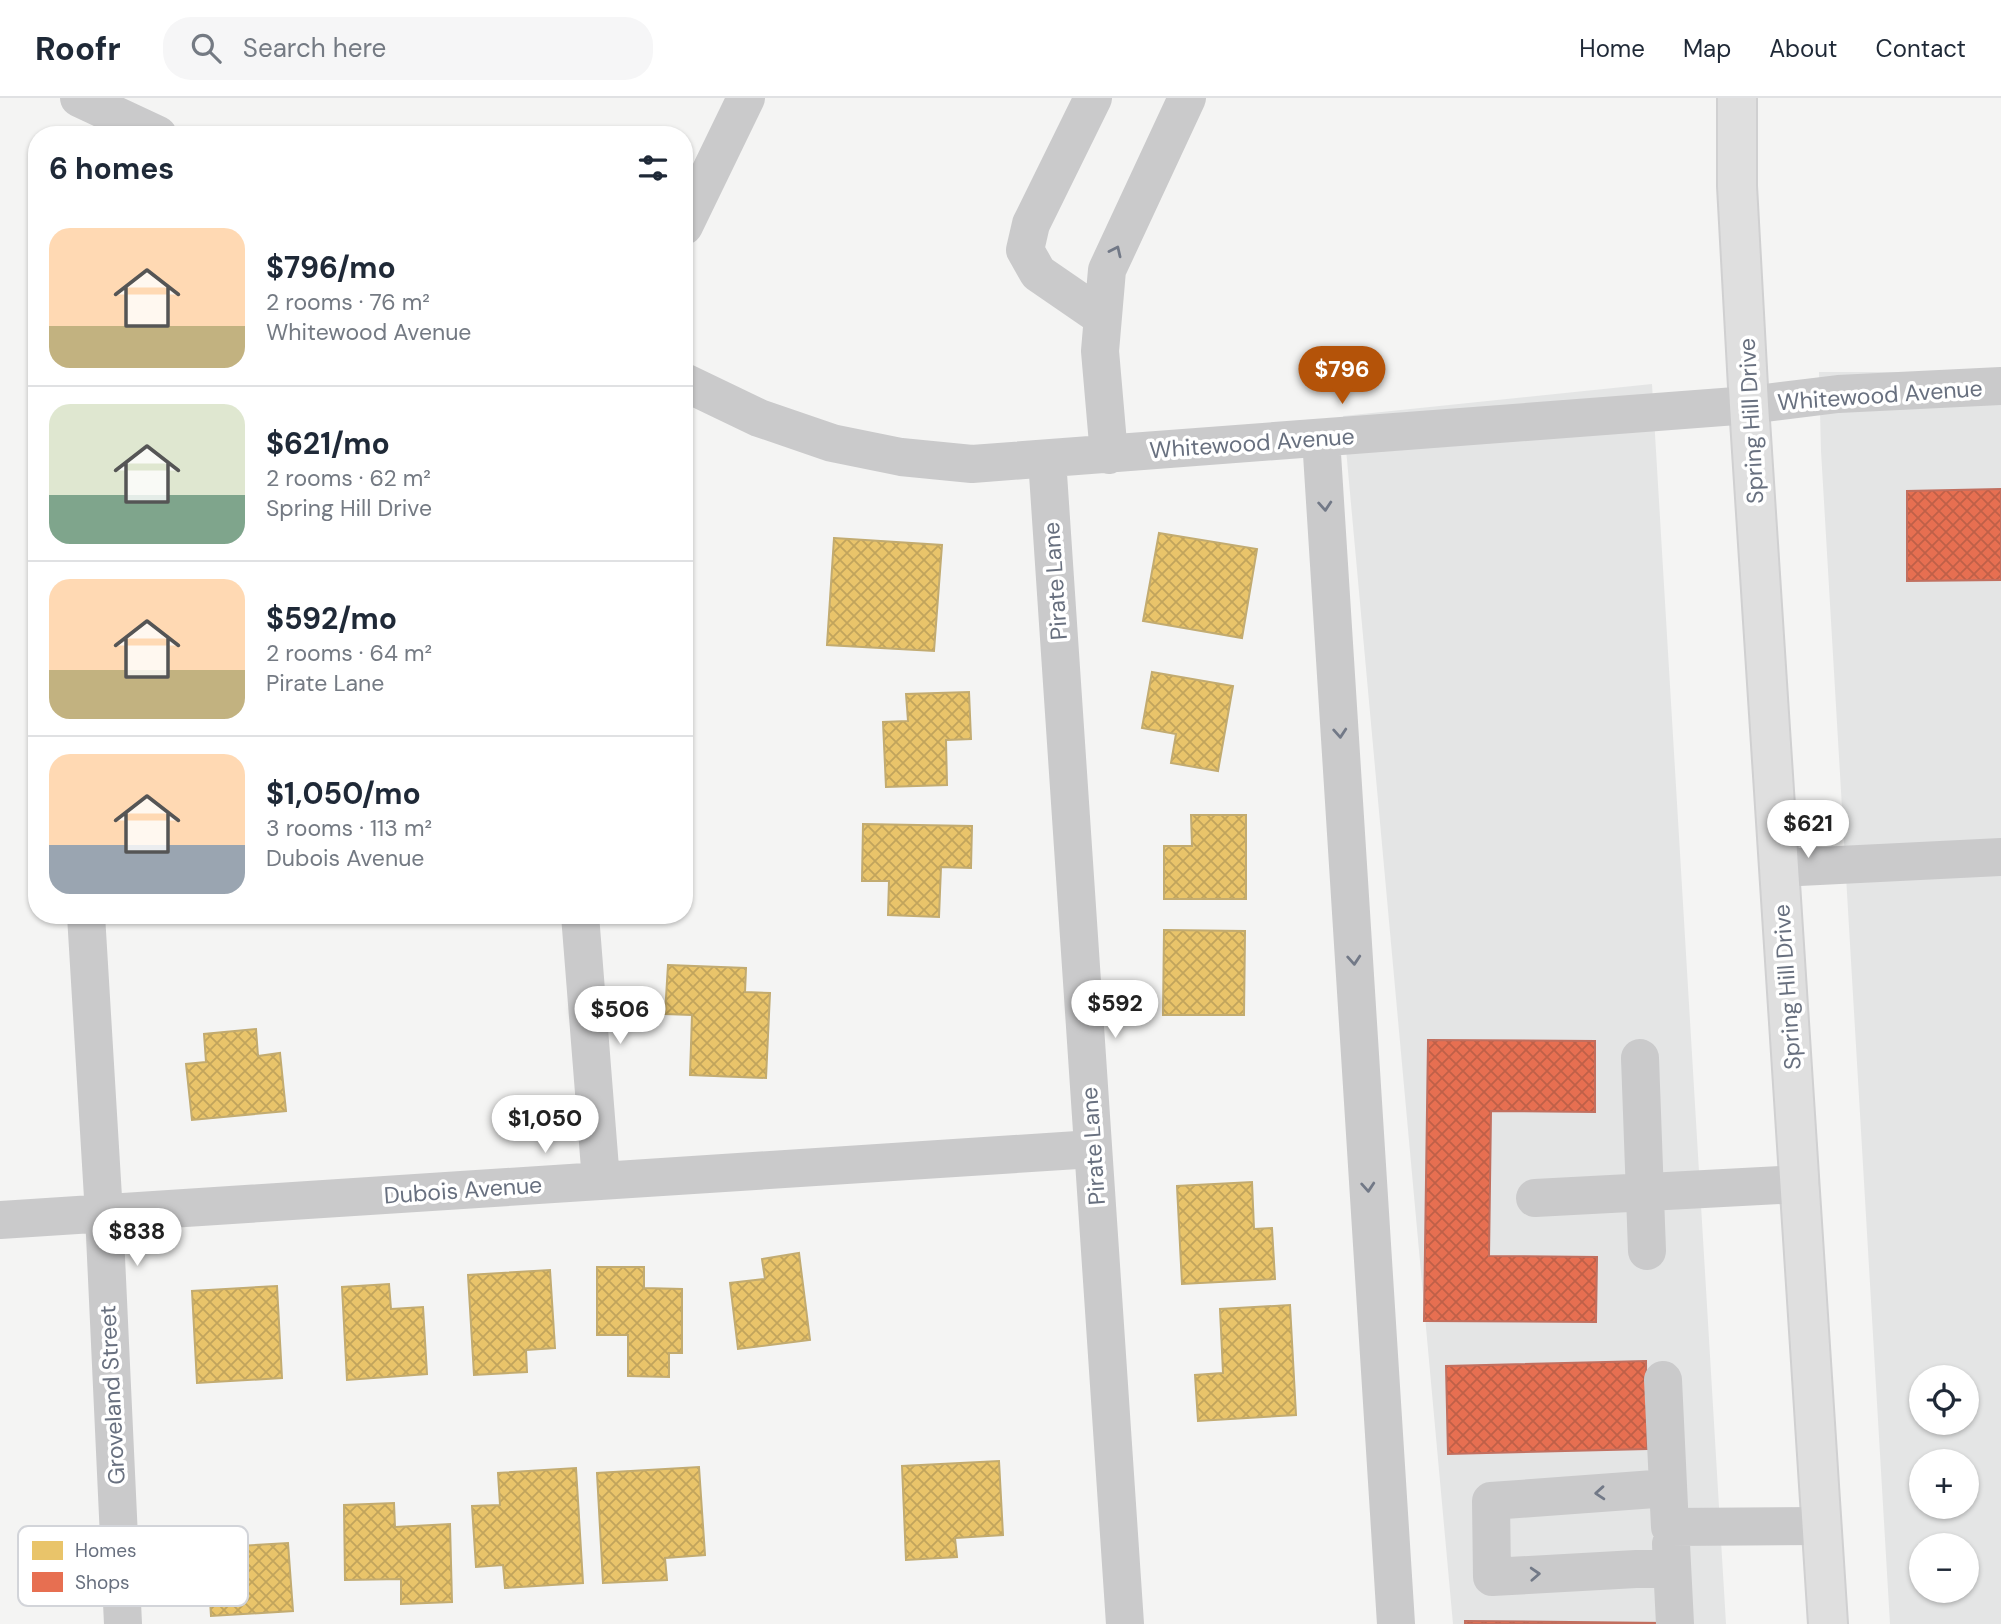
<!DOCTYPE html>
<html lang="en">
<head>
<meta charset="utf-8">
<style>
  body { margin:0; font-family:"DM Sans",sans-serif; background:#f6f6f7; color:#1f2937; height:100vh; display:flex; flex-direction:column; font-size:26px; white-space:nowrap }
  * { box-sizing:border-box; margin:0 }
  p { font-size:23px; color:#747a83 }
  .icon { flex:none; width:38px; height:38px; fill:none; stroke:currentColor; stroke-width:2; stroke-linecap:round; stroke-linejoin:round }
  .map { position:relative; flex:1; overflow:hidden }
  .side { position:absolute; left:28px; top:28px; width:665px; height:798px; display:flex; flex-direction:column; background:#fff; border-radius:28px; box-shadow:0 2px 5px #0004 }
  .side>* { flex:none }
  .buttons { position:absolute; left:1909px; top:1267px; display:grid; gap:14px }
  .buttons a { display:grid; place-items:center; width:70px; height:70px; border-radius:50%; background:#fff; box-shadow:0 2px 5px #0004; font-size:35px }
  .price { position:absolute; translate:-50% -60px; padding:0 16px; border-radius:24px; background:#fff; color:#222; font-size:23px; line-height:46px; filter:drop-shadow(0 2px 4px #0008) }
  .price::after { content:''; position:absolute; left:50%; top:42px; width:21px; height:16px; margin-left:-10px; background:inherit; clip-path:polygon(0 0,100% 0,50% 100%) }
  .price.on { background:#b45309; color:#fff }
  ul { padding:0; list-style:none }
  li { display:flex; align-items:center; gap:21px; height:175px; padding:0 21px }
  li+li { border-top:2px solid #e0e1e3 }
  li span { display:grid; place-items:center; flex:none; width:196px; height:140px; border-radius:21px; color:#555 }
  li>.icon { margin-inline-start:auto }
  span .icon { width:84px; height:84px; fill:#fffc; stroke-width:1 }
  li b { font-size:30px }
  h2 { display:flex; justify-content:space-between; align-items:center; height:84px; padding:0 21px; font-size:30px }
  header { display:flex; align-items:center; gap:42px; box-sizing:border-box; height:98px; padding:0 35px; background:#fff; border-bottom:2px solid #e0e1e3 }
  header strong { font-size:33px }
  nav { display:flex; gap:38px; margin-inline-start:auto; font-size:24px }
  .search { width:490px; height:63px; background:#f6f6f7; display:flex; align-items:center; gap:18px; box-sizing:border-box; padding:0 24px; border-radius:28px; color:#747a83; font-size:26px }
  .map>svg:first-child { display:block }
</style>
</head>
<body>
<header>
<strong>Roofr</strong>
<div class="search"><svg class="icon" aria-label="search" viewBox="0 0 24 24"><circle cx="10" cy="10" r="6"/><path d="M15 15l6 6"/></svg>Search here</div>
<nav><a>Home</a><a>Map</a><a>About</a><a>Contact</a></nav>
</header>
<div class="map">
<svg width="2001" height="1526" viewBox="0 0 2001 1526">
  <defs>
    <pattern id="homes-cross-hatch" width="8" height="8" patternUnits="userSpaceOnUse" patternTransform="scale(1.75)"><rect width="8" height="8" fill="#e9c46a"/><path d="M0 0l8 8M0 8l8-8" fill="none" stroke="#c1a45c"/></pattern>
    <pattern id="shops-cross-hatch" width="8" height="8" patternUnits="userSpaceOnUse" patternTransform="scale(1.75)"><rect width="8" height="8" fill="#e76f51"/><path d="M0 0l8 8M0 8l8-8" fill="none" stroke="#bf6048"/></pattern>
  </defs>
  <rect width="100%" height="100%" fill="#f4f4f3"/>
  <path fill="#e4e5e5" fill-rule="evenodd" d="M 1819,274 L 2001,274 L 2001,1526 L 1890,1526 L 1821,353 ZM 1922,1279 L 1967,1279 L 1967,1325 L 1922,1325 ZM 1922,1363 L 1967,1363 L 1967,1409 L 1922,1409 ZM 1922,1447 L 1967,1447 L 1967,1493 L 1922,1493 Z
    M 1652,286 L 1726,1526 L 1453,1526 L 1343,318 Z"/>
  <path fill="url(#homes-cross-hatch)" stroke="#c2ab70" stroke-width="2" d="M 1159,435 L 1257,451 L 1242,540 L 1143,523 Z
    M 834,440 L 942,447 L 934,553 L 827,547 Z
    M 1152,574 L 1233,588 L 1218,673 L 1171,665 L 1176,636 L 1142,630 Z
    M 969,594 L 971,641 L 946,642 L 947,687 L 886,689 L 883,624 L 908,623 L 906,596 Z
    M 1191,717 L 1246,717 L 1246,801 L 1164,801 L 1164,748 L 1192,748 Z
    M 863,726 L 972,728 L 971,770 L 941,769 L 939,819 L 888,817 L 889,783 L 862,783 Z
    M 1164,832 L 1245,833 L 1244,917 L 1163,917 Z
    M 668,867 L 746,870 L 745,894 L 770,895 L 766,980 L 690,977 L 692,917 L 665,916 Z
    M 256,931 L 258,958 L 280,955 L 286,1013 L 192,1022 L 186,966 L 206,964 L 204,936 Z
    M 1252,1084 L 1254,1131 L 1272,1130 L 1275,1181 L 1182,1186 L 1177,1088 Z
    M 799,1155 L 810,1242 L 738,1251 L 730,1185 L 765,1181 L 762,1161 Z
    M 597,1169 L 644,1169 L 644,1190 L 682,1191 L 682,1255 L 669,1255 L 669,1279 L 628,1278 L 628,1237 L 597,1237 Z
    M 550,1172 L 555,1250 L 526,1252 L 527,1274 L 474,1277 L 468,1177 Z
    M 389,1186 L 391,1211 L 423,1209 L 427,1276 L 347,1282 L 342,1189 Z
    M 277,1188 L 282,1280 L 197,1285 L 192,1193 Z
    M 1290,1207 L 1296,1317 L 1198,1323 L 1195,1277 L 1223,1275 L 1220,1211 Z
    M 999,1363 L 1003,1437 L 955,1440 L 957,1459 L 906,1462 L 902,1368 Z
    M 699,1369 L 705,1457 L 665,1460 L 667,1482 L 603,1485 L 597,1375 Z
    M 576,1370 L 583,1485 L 505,1490 L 503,1467 L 476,1469 L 472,1408 L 500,1407 L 498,1375 Z
    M 394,1405 L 395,1429 L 450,1426 L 452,1504 L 401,1506 L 401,1481 L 345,1482 L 344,1407 Z
    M 288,1445 L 293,1513 L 211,1518 L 207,1450 Z"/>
  <path fill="url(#shops-cross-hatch)" stroke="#c16f5f" stroke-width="2" d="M 2001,391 L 2001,482 L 1907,483 L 1907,393 Z
    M 1428,942 L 1595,943 L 1595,1014 L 1491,1013 L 1489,1158 L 1597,1159 L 1596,1224 L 1424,1223 Z
    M 1646,1263 L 1647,1351 L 1448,1356 L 1446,1268 Z
    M 1465,1523 L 1664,1525 L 1664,1526 L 1465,1526 Z"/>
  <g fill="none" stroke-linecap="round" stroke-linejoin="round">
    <defs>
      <path id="major" d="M 1737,0 L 1737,88 L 1749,307 L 1828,1526"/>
    </defs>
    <use href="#major" stroke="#d0d0d1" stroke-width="42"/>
    <path stroke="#cacacb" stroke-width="38" d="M 79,0 L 158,37
      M 1093,0 L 1031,126 L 1025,152 L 1038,175 L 1102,219
      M 684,128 L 746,0
      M 684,284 L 759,320 L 832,345 L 901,359 L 972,366 L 1749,307 L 1838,296 L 2001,288
      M 1321,340 L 1396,1526
      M 1109,357 L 1100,253 L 1107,172 L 1187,0
      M 1047,361 L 1125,1526
      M 1779,770 L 2001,759
      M 86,817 L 104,1116 L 123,1526
      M 580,817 L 601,1083
      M 1640,960 L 1647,1153
      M 1535,1100 L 1800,1086
      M 0,1122 L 1093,1051
      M 1663,1282 L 1670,1429 L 1821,1428
      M 1668,1390 L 1491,1403 L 1492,1479 L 1672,1469
      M 1671,1446 L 1675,1526"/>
    <use href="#major" stroke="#dfdfdf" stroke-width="38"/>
  </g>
  <defs><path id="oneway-chevron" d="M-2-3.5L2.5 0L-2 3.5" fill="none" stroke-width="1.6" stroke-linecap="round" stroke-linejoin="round" transform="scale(1.75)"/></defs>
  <g stroke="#727987">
    <use href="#oneway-chevron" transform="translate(1116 153) rotate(-65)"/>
    <use href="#oneway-chevron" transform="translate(1325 408) rotate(86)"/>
    <use href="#oneway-chevron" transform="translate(1340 635) rotate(86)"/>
    <use href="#oneway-chevron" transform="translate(1354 862) rotate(86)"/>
    <use href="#oneway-chevron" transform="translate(1368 1089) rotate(86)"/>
    <use href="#oneway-chevron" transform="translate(1600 1395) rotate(176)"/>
    <use href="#oneway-chevron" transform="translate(1535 1476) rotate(-3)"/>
  </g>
  <g text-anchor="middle" stroke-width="7" stroke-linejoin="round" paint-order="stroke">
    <g font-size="23" fill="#68707f" stroke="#fff">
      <text transform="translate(1880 297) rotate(-4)" y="8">Whitewood Avenue</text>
      <text transform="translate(1751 323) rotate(-93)" y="8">Spring Hill Drive</text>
      <text transform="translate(1252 345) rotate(-4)" y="8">Whitewood Avenue</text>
      <text transform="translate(1055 483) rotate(-94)" y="8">Pirate Lane</text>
      <text transform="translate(1787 889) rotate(-94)" y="8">Spring Hill Drive</text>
      <text transform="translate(1093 1048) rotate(-94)" y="8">Pirate Lane</text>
      <text transform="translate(463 1092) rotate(-4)" y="8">Dubois Avenue</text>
      <text transform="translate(112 1297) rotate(-93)" y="8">Groveland Street</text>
    </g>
  </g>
  <rect x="18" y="1428" width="230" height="80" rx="10" fill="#fff" stroke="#d2d4d9" stroke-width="2"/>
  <rect x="32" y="1443" width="31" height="19" fill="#e9c46a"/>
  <rect x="32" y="1474" width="31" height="20" fill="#e76f51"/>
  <g font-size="19" fill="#68707f">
    <text x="75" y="1459">Homes</text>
    <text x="75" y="1491">Shops</text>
  </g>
</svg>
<div class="buttons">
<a><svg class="icon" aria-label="locate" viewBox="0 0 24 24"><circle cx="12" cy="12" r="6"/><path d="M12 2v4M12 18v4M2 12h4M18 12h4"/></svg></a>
<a>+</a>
<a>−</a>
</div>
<b class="price on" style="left:1342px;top:308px">$796</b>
<b class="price" style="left:1808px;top:762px">$621</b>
<b class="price" style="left:1115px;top:942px">$592</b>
<b class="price" style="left:620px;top:948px">$506</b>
<b class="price" style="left:545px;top:1057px">$1,050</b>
<b class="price" style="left:137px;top:1170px">$838</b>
<section class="side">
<h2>6 homes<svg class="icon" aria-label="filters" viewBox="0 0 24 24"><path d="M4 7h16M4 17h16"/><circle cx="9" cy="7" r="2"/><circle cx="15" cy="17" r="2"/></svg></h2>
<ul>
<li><span style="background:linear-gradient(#ffd9b3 70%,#c2b280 0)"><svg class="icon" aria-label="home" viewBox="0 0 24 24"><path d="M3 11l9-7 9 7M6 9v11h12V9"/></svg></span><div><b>$796/mo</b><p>2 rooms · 76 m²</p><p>Whitewood Avenue</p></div></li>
<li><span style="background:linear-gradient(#dfe7d0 65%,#7fa58c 0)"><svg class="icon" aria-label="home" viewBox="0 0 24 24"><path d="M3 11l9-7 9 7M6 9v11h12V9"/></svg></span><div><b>$621/mo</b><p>2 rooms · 62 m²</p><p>Spring Hill Drive</p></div></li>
<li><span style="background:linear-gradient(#ffd9b3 65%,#c2b280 0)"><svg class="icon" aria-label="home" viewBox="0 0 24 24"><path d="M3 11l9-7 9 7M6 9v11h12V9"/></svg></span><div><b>$592/mo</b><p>2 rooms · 64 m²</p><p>Pirate Lane</p></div></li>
<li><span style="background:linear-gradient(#ffd9b3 65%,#9aa5b1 0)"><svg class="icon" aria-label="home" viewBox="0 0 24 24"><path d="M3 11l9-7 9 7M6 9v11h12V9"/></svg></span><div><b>$1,050/mo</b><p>3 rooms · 113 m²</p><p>Dubois Avenue</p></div></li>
</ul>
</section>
</div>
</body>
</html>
